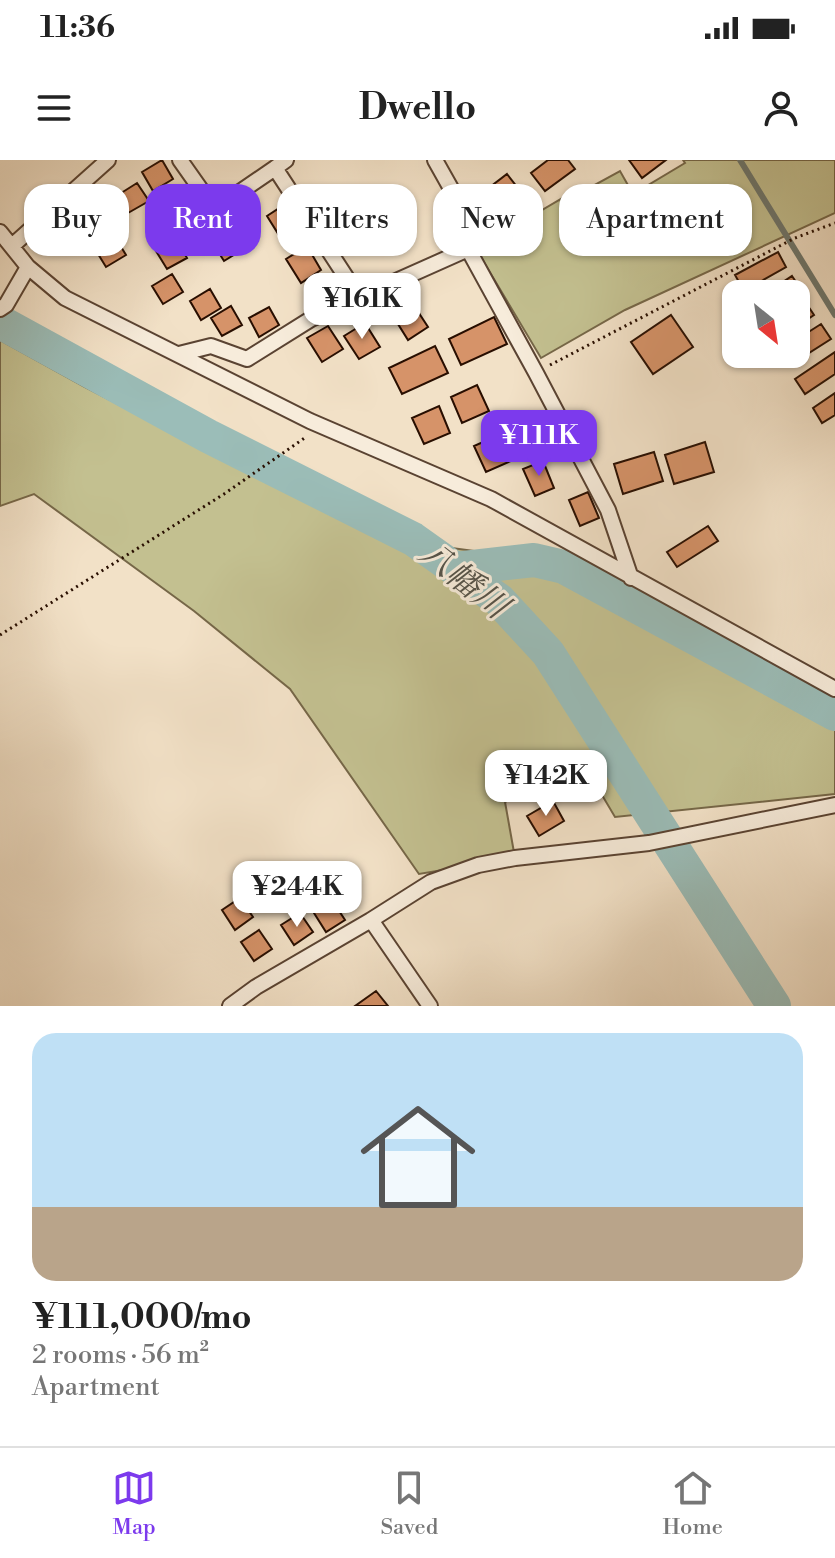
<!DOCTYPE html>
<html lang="en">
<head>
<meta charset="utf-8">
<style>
  body { margin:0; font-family:"Libre Bodoni","Noto Serif JP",serif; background:#f6f6f6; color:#222; height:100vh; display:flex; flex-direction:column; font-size:30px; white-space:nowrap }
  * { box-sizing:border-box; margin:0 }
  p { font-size:26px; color:#767676 }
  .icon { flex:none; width:44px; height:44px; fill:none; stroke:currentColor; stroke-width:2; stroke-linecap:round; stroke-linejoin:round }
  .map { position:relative; height:846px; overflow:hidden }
  .side { display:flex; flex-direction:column; background:#fff; flex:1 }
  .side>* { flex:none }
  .top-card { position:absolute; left:24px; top:24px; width:788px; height:72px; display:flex; gap:16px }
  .needle { width:52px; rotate:150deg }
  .fabs { position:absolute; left:722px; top:120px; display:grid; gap:16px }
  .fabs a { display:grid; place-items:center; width:88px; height:88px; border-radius:16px; background:#fff; box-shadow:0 2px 6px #0004; font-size:40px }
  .price { position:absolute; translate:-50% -68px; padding:0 18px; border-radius:16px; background:#fff; color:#222; font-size:26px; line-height:52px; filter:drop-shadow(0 2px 4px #0008) }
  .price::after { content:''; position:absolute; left:50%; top:48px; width:24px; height:18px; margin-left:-12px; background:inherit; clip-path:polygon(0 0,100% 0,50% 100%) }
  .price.current { background:#7c3aed; color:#fff }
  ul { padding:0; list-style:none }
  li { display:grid; align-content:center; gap:16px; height:424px; padding:0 32px }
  li span { display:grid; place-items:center; height:248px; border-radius:24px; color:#555 }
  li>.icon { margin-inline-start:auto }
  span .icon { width:144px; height:144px; fill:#fffc; stroke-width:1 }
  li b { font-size:34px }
  .chip { padding:0 28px; border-radius:24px; background:#fff; box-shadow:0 2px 6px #0004; font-size:28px; line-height:72px }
  .chip.current { background:#7c3aed; color:#fff }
  .status { display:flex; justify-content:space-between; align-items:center; height:56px; padding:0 40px; background:#fff; direction:ltr }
  .status svg { height:22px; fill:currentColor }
  header { display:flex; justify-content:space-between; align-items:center; height:104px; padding:0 32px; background:#fff; font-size:36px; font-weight:800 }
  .tab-bar { display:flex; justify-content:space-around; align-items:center; height:112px; border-top:2px solid #e0e0e0; background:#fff; font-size:22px; color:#767676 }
  .tab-bar a { display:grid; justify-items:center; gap:4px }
  .tab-bar .current { color:#7c3aed }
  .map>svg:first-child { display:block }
</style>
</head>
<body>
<div class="status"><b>11:36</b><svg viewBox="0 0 49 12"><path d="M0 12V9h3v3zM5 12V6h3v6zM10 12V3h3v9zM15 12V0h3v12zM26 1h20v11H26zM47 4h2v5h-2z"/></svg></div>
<header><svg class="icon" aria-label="menu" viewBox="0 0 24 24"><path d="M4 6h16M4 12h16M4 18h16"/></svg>Dwello<svg class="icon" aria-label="person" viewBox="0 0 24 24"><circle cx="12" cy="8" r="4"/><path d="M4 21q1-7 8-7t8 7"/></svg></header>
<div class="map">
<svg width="835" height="846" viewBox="0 0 835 846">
  <rect width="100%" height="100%" fill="#f2e1c7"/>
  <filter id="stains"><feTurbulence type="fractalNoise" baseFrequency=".0025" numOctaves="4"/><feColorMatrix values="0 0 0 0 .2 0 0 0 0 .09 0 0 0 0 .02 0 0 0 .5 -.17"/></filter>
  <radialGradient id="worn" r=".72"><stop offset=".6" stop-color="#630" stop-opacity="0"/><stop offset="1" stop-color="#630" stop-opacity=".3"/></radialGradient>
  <path fill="#c3c090" stroke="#766748" stroke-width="2" d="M 683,0 L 835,0 L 835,53 L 625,150 L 541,198 L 476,89 L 566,36 L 578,59 L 569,39 L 620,11 L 633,34 L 685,3 Z
    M 0,180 L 85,227 L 377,378 L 489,393 L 553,409 L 835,564 L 835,634 L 615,657 L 583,603 L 505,642 L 515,698 L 419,714 L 290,529 L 194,451 L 34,334 L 0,346 Z"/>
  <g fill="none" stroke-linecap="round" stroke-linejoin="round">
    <path stroke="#6d776e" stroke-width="6" d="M 740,0 L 835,155"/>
    <path stroke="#9bbdb8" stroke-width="34" d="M 0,162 L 208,276 L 413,379 L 499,440 L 548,493 L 774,846
      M 455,409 L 534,400 L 564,407 L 835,554"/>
  </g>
  <path fill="#d69369" stroke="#280e00" stroke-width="2" d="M 162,0 L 173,19 L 153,31 L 142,12 Z
    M 548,0 L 568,0 L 575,9 L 545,31 L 531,13 Z
    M 629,0 L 666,0 L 642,18 Z
    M 507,14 L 521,32 L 491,55 L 477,37 Z
    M 137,23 L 149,41 L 128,53 L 118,35 Z
    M 287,43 L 302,67 L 282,80 L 267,56 Z
    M 230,64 L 245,88 L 224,101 L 209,77 Z
    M 115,77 L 126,95 L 106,107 L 95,89 Z
    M 176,79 L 187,98 L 167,109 L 156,91 Z
    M 307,86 L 321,110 L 301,123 L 286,99 Z
    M 778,92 L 786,107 L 744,131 L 735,115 Z
    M 172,114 L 183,132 L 163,144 L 152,126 Z
    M 792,116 L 802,131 L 796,135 L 765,134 Z
    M 210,129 L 221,148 L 201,160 L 190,141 Z
    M 804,140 L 814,155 L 796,167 L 796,146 Z
    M 413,144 L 428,167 L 408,180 L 393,156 Z
    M 231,146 L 242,165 L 222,176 L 211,158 Z
    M 269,147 L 279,165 L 259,177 L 249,158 Z
    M 671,155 L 693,187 L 653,214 L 631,182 Z
    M 494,157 L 507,184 L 461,205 L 449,179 Z
    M 365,163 L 380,187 L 359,199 L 344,176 Z
    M 821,164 L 831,179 L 790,205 L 783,194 L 796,194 L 796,180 Z
    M 328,166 L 343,189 L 322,202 L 307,178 Z
    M 435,186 L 448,213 L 402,234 L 389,208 Z
    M 835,192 L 835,214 L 805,234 L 795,219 Z
    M 477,225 L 489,251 L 462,263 L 451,237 Z
    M 835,233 L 835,255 L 822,263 L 813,248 Z
    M 439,246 L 450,273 L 424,284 L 412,258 Z
    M 544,254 L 555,281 L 536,289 L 525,262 Z
    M 501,274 L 513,300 L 486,312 L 474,286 Z
    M 705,282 L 714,312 L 674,324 L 665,295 Z
    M 654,292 L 663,321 L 623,334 L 614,304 Z
    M 543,301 L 554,328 L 535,336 L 523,309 Z
    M 588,332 L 599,358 L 580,366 L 569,340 Z
    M 708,366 L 718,381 L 677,407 L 667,392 Z
    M 553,641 L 564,661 L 539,676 L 527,656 Z
    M 240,738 L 253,757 L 235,770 L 222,750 Z
    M 332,740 L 345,760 L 326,772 L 314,753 Z
    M 300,753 L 313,772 L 294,785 L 281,765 Z
    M 259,770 L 272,789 L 254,801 L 241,782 Z
    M 376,831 L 388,846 L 355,846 Z"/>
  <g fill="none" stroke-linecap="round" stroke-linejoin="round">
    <defs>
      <path id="minor" d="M 180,0 L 211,44 L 221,45 L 275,8
        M 286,0 L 275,8 L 359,137
        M 435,0 L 467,57 L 468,89 L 536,213 L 608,350 L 631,418
        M 0,72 L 28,107 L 65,138 L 310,261 L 491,339 L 835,529
        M 12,86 L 108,0
        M 0,149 L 6,145 L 28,107
        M 179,194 L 211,186 L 247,199 L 311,159 L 468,89
        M 371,760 L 431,722 L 478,705 L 515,698 L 649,683 L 835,645
        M 230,846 L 256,827 L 371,760 L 430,846"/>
    </defs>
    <use href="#minor" stroke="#5a4332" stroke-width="18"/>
    <path stroke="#280e00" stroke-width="3" stroke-dasharray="2 4" stroke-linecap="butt" d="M 550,205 L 795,78 L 835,63
      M 0,475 L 224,334 L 306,277"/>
    <use href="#minor" stroke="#f7ecdb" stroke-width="14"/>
  </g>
  <g text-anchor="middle" stroke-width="6" stroke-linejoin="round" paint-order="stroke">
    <g font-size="34" font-style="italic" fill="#56544a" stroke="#f7ecdb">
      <text transform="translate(464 419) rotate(38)" y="12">八幡川</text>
    </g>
  </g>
  <rect width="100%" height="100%" filter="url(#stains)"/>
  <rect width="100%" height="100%" fill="url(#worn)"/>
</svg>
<div class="fabs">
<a><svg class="needle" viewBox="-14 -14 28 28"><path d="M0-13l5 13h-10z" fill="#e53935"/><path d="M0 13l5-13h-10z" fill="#767676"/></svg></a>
</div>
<b class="price" style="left:362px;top:181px">¥161K</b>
<b class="price current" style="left:539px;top:318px">¥111K</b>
<b class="price" style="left:546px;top:658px">¥142K</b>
<b class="price" style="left:297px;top:769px">¥244K</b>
<div class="top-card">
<a class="chip">Buy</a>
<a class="chip current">Rent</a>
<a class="chip">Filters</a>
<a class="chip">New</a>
<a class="chip">Apartment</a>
</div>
</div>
<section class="side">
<ul>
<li><span style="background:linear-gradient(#bfe0f5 70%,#b9a48a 0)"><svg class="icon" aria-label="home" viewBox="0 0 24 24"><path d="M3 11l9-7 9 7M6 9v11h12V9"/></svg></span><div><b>¥111,000/mo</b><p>2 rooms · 56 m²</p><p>Apartment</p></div></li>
</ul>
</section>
<nav class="tab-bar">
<a class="current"><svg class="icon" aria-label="map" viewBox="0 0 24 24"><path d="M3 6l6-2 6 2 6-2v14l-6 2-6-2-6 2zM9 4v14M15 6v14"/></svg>Map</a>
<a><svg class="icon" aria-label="saved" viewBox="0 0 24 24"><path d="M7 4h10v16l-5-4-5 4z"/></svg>Saved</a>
<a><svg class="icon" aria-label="home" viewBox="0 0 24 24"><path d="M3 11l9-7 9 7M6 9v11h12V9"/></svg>Home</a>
</nav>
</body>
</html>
